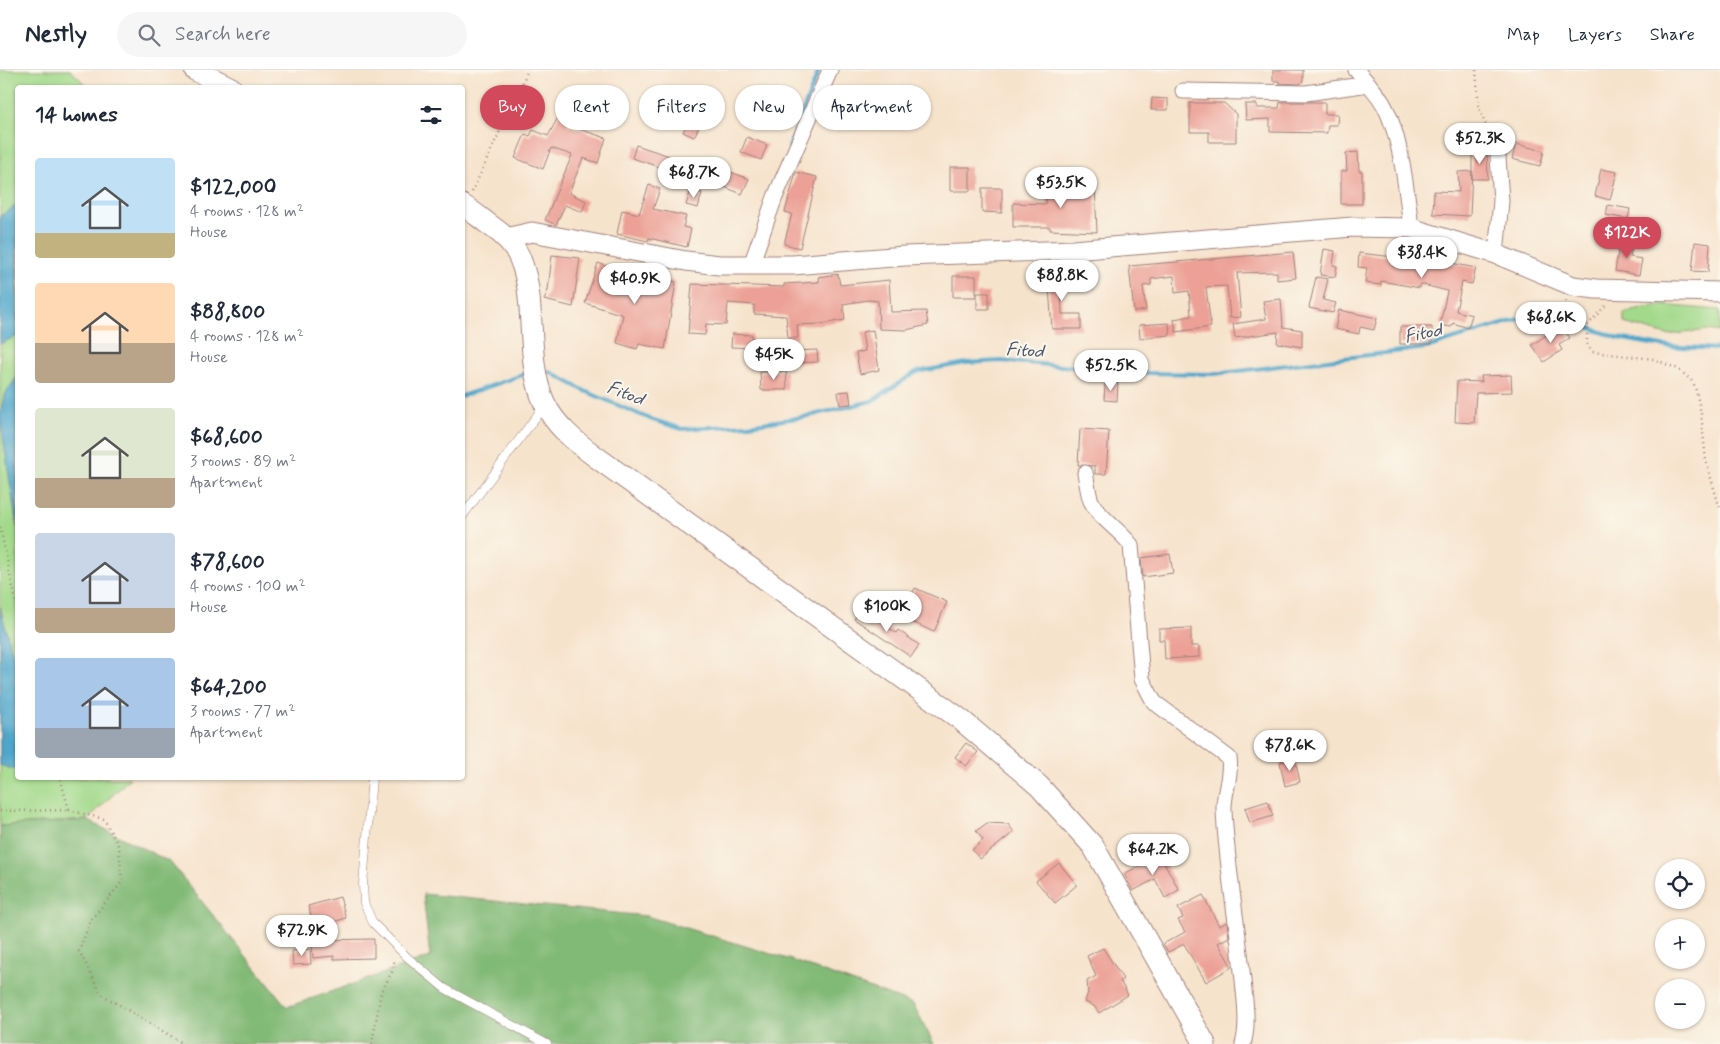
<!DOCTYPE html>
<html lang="en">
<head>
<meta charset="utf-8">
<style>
  body { margin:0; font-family:Mynerve,sans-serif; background:#f6f6f7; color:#1f2937; height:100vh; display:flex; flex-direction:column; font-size:19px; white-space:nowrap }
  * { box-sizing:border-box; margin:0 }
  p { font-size:16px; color:#747a83 }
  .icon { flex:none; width:28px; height:28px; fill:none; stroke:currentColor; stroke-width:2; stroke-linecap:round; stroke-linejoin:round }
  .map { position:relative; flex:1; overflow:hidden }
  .panel { position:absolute; left:15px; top:15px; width:450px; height:695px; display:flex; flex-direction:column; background:#fff; border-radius:5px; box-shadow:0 1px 4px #0004 }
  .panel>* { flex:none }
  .banner { position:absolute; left:480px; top:15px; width:475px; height:45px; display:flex; gap:10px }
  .buttons { position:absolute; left:1655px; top:789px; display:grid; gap:10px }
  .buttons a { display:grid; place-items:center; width:50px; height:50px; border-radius:50%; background:#fff; box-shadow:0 1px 4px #0004; font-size:25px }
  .price { position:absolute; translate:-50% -42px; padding:0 11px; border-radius:18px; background:#fff; color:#222; font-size:16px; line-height:32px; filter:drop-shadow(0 1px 2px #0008) }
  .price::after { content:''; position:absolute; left:50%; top:30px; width:15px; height:11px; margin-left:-8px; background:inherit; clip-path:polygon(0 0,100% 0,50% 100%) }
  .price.selected { background:#d1495b; color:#fff }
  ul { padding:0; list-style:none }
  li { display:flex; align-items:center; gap:15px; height:125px; padding:0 20px }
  li span { display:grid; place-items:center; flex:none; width:140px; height:100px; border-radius:5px; color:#555 }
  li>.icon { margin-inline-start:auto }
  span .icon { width:60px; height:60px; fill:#fffc; stroke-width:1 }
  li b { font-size:21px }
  h2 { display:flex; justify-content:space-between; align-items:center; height:60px; padding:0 20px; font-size:21px }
  .chip { padding:0 18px; border-radius:22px; background:#fff; box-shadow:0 1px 4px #0004; font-size:18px; line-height:45px }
  .chip.selected { background:#d1495b; color:#fff }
  header { display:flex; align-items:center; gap:30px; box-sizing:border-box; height:70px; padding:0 25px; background:#fff; border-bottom:1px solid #e0e1e3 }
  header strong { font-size:24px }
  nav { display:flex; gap:28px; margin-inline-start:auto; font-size:18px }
  .search { width:350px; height:45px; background:#f6f6f7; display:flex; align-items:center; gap:12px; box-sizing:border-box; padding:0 18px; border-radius:28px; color:#747a83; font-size:19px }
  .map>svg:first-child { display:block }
</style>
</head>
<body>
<header>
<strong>Nestly</strong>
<div class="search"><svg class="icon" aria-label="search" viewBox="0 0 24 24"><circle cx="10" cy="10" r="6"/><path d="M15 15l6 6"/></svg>Search here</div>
<nav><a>Map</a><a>Layers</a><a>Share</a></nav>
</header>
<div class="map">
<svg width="1720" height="974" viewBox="0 0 1720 974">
  <rect width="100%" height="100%" fill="#fbf7ec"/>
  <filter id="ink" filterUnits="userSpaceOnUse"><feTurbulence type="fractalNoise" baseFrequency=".02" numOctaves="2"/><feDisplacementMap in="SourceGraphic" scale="10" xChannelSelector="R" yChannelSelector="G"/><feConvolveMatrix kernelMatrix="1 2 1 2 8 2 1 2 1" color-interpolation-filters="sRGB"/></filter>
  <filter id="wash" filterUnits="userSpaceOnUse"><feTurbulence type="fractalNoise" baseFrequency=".0096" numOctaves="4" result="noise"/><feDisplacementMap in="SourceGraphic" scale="20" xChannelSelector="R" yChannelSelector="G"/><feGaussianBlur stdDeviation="1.12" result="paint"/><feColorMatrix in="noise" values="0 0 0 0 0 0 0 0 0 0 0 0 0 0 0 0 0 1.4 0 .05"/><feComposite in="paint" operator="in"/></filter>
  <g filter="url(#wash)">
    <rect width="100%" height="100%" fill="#f6e3cc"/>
    <path fill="#a2d98a" stroke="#767c5a" d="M 0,0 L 70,0 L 88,17 L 18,18 L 18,708 L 130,708 L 87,750 L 0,756 Z
      M 1659,235 L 1720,240 L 1720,262 L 1708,260 L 1667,265 L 1624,253 L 1624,243 Z"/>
    <path fill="#81b976" stroke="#666c50" d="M 87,750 L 170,792 L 287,937 L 430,887 L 423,824 L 646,846 L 788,889 L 913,934 L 934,974 L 0,974 L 0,756 Z"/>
    <path fill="#4ea6cb" stroke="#4c627b" d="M 17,135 L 17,266 L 0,274 L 0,146 Z
      M 17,307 L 17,457 L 0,348 L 4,325 Z
      M 0,537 L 17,601 L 17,697 L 12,699 L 0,695 Z"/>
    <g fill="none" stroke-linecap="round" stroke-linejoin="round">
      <path stroke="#4ea6cb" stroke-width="4" d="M 789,77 L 819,0
        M 543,302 L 550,302 L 585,321 L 650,349 L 682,359 L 748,355 L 804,347 L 872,331 L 916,302 L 966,293 L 1001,291 L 1145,303 L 1214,304 L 1426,278 L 1544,241 L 1618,268 L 1662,276 L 1720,279
        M 462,326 L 528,303"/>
    </g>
    <g id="blocks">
      <path fill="#eca096" d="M 1273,0 L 1303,0 L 1303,11 L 1300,14 L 1279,13 L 1279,11 L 1273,11 Z
        M 1152,28 L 1168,29 L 1168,40 L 1151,40 Z
        M 1280,32 L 1325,32 L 1325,44 L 1338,44 L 1337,55 L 1328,55 L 1327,63 L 1270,62 L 1270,49 L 1246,50 L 1245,34 L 1257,34 L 1257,38 L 1279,38 Z
        M 1190,33 L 1224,33 L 1236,44 L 1236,72 L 1209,72 L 1209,62 L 1190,62 Z
        M 562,40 L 572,45 L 567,55 L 606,68 L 598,93 L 583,88 L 569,123 L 586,131 L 582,142 L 565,135 L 556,155 L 545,150 L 572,85 L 551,78 L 543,99 L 515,88 L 525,64 L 530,66 L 533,60 L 548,66 Z
        M 690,48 L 701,53 L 694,67 L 683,62 Z
        M 747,67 L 767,75 L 761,90 L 741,82 Z
        M 1516,74 L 1544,81 L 1540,96 L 1512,89 Z
        M 636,75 L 697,95 L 693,108 L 632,88 Z
        M 1472,80 L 1487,80 L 1488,109 L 1472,109 Z
        M 1358,82 L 1359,101 L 1362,101 L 1362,134 L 1341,134 L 1341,101 L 1347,101 L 1346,83 Z
        M 950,97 L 970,97 L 970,121 L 950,121 Z
        M 1601,99 L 1617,102 L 1610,130 L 1595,126 Z
        M 728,101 L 749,109 L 742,124 L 722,116 Z
        M 1472,101 L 1470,146 L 1433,144 L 1434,121 L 1459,122 L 1458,102 Z
        M 796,102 L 817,107 L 800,178 L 784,174 L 792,144 L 785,142 Z
        M 1047,110 L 1095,114 L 1097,162 L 1050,160 L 1050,157 L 1013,157 L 1013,133 L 1046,134 Z
        M 649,115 L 660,119 L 653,139 L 686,146 L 683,157 L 691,159 L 687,177 L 649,168 L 648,171 L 617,164 L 622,140 L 639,144 Z
        M 982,118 L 1002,118 L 1002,143 L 982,142 Z
        M 691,120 L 702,123 L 698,138 L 686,135 Z
        M 1608,135 L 1630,139 L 1628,149 L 1606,145 Z
        M 1620,169 L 1633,171 L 1630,187 L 1642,189 L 1639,205 L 1615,201 Z
        M 1695,172 L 1710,174 L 1708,202 L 1692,201 Z
        M 1324,179 L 1335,181 L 1333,195 L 1337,196 L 1335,207 L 1320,205 Z
        M 1293,182 L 1296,208 L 1277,210 L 1277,202 L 1237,203 L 1241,247 L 1230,248 L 1227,216 L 1206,217 L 1211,257 L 1176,262 L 1174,249 L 1191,246 L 1189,221 L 1175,223 L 1174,206 L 1151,209 L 1151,215 L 1143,216 L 1146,240 L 1134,242 L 1129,196 Z
        M 1395,182 L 1476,198 L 1472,214 L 1462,212 L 1456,241 L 1472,245 L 1468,258 L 1453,253 L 1451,257 L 1440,255 L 1447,221 L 1420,214 L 1420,218 L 1381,211 L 1381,215 L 1365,213 L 1367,198 L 1358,197 L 1359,183 L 1394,187 Z
        M 552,185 L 580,188 L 573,237 L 544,230 L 548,220 Z
        M 598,193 L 626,203 L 676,212 L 665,279 L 639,274 L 637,279 L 617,273 L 623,245 L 585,233 Z
        M 1072,202 L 1073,218 L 1061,219 L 1062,244 L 1081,244 L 1081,259 L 1052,259 L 1048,203 Z
        M 838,204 L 840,215 L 889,210 L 891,242 L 926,241 L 928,255 L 906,260 L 879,259 L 878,231 L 868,230 L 843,234 L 845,250 L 821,254 L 797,255 L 798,268 L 788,268 L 786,246 L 754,244 L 754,235 L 728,233 L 726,255 L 706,254 L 705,265 L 688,264 L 692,214 L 784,217 L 784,214 L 819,212 L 818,207 Z
        M 953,206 L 976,206 L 976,227 L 953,227 Z
        M 1316,207 L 1328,209 L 1323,230 L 1336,233 L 1333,243 L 1309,238 Z
        M 977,223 L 989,223 L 989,239 L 977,239 Z
        M 1281,229 L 1283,257 L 1302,260 L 1302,277 L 1277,273 L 1278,262 L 1235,268 L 1233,254 L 1266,249 L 1263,231 Z
        M 1339,240 L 1377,248 L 1374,260 L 1360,257 L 1359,264 L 1335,259 Z
        M 1169,253 L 1170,265 L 1140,268 L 1139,255 Z
        M 1561,255 L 1570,268 L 1559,275 L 1562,280 L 1544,292 L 1532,275 Z
        M 1400,257 L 1432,257 L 1432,274 L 1400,274 Z
        M 873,260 L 879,300 L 860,304 L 856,283 L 865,281 L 862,262 Z
        M 732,264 L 752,265 L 752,278 L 731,277 Z
        M 817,280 L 818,292 L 793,293 L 793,281 Z
        M 786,301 L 787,320 L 761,320 L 760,302 Z
        M 1511,305 L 1512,322 L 1476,323 L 1474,353 L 1455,352 L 1457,311 L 1482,312 L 1481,306 Z
        M 1109,312 L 1118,313 L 1117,331 L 1104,330 L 1105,314 Z
        M 849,321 L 851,334 L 840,335 L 838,322 Z
        M 1080,359 L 1109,361 L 1106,404 L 1095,404 L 1095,396 L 1078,395 Z
        M 1170,484 L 1173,503 L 1143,507 L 1141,488 Z
        M 915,518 L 947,532 L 934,562 L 908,550 L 914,535 L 908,533 Z
        M 862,538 L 896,563 L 898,560 L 919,575 L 911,587 L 854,549 Z
        M 1191,558 L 1191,576 L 1199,576 L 1199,587 L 1165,589 L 1164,570 L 1159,570 L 1159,559 Z
        M 966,673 L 978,682 L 966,696 L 955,687 Z
        M 1295,689 L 1300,712 L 1285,716 L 1280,692 Z
        M 1268,731 L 1273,746 L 1250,753 L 1245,738 Z
        M 987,753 L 1008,754 L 1014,762 L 980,789 L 972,780 L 983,770 L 976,761 Z
        M 1160,785 L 1179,820 L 1165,828 L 1155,809 L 1133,821 L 1124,804 Z
        M 1059,793 L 1077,815 L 1055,833 L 1036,811 Z
        M 1203,825 L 1219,856 L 1227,852 L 1229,867 L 1218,873 L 1232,897 L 1206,912 L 1184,874 L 1168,882 L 1163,874 L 1185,862 L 1178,850 L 1183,848 L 1178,838 Z
        M 340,827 L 346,848 L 315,858 L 308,836 Z
        M 374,869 L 374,888 L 334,889 L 334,886 L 313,888 L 312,874 L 319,873 L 318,870 Z
        M 1103,878 L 1123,909 L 1120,911 L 1128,925 L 1099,943 L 1094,936 L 1085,932 L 1088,922 L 1087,911 L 1096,906 L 1087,886 Z
        M 310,879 L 311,894 L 293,895 L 292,881 Z"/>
    </g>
  </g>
  <g filter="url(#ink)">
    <use href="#blocks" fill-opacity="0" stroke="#a0817c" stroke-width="1"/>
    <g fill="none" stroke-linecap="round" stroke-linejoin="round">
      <defs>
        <path id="service" d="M 462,447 L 544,336
          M 372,708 L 363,814 L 364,833 L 373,853 L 407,887 L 444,918 L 547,974"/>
        <path id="minor" d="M 1356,0 C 1366,11 1378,23 1385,37 C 1401,68 1407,123 1411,158
          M 1183,21 L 1306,23 L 1369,14
          M 1496,184 L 1501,131 L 1498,87
          M 751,195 L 775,127 L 830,0
          M 1085,403 C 1087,412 1088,423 1091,431 C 1100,449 1119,459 1131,475 L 1142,609 L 1154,632 L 1229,688 C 1232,707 1223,723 1224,741 C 1227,802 1239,861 1244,921 C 1246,938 1248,958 1243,974"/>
        <path id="tertiary" d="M 506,168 L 532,162 L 686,191 L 719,195 L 793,195 L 905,186 L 1073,180 L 1353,157 L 1411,158 L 1496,184 L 1573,216 L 1596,219 L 1720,222"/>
        <path id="secondary" d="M 195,0 L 231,18
          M 462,135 C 471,140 479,147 487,153 C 498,161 508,168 515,179 C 540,220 523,285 544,332 C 555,356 576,372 596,387 L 960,649 L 1039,716 L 1093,776 L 1205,974"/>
      </defs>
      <use href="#service" stroke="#a0817c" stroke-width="9"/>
      <use href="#minor" stroke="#a0817c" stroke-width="17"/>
      <use href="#tertiary" stroke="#a0817c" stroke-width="21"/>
      <use href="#secondary" stroke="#a0817c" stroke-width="23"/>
      <path stroke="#a0817c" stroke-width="2.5" stroke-dasharray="1 4" stroke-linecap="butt" d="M 1476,0 L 1479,38 L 1494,76
        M 472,122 L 528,0
        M 1566,231 L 1586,256
        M 1605,236 L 1587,256 L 1587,274 L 1592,282 L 1654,289 L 1678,299 L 1691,310 L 1695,316 L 1701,343 L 1706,391 L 1720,439
        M 0,457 L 18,542
        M 69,740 L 104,749 L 119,777 L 122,812 L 91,850 L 79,881 L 101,924 L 184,974
        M 0,741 L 69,740 L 60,708
        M 372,974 L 381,922 L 392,902 L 395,889"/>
      <use href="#service" stroke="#fff" stroke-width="8"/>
      <use href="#minor" stroke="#fff" stroke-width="15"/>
      <use href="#tertiary" stroke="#fff" stroke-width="19"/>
      <use href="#secondary" stroke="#fff" stroke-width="21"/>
    </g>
  </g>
  <g text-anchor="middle" stroke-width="4" stroke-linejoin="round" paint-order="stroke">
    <g font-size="19" font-style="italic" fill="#4c556b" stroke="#fbf7ec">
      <text transform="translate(1423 262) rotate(-12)" y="7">Fitod</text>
      <text transform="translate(1025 279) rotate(4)" y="7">Fitod</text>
      <text transform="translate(626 322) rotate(21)" y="7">Fitod</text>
    </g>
  </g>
</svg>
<div class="buttons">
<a><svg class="icon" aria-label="locate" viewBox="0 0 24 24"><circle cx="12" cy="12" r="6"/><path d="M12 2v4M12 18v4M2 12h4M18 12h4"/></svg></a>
<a>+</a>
<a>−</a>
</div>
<b class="price" style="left:1480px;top:95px">$52.3K</b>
<b class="price" style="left:694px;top:129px">$68.7K</b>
<b class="price" style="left:1061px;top:139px">$53.5K</b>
<b class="price selected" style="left:1627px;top:189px">$122K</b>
<b class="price" style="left:1422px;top:209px">$38.4K</b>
<b class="price" style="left:1062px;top:232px">$88.8K</b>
<b class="price" style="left:635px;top:235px">$40.9K</b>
<b class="price" style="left:1551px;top:274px">$68.6K</b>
<b class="price" style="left:774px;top:311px">$45K</b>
<b class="price" style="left:1111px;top:322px">$52.5K</b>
<b class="price" style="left:887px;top:563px">$100K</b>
<b class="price" style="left:1290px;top:702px">$78.6K</b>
<b class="price" style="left:1153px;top:806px">$64.2K</b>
<b class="price" style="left:302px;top:887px">$72.9K</b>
<div class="banner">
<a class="chip selected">Buy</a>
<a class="chip">Rent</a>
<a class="chip">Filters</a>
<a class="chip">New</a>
<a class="chip">Apartment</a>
</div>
<section class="panel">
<h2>14 homes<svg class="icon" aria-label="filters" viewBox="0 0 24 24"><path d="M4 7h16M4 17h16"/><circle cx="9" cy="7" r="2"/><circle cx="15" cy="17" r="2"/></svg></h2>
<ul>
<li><span style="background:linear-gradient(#bfe0f5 75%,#c2b280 0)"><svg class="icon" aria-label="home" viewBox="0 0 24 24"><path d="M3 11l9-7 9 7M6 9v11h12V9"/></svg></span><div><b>$122,000</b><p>4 rooms · 128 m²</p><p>House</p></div></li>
<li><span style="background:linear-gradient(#ffd9b3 60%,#b9a48a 0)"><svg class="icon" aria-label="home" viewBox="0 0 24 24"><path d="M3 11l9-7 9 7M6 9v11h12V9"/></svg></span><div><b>$88,800</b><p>4 rooms · 128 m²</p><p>House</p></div></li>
<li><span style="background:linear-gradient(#dfe7d0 70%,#b9a48a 0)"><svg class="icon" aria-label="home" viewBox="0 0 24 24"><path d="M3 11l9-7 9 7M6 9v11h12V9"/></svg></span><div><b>$68,600</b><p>3 rooms · 89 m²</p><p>Apartment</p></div></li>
<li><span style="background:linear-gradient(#c9d6e8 75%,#b9a48a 0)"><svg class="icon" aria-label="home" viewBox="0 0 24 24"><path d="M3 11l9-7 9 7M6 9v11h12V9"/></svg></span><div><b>$78,600</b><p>4 rooms · 100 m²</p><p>House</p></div></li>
<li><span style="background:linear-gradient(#a9c7e8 70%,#9aa5b1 0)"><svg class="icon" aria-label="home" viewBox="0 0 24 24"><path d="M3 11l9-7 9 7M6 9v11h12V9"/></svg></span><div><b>$64,200</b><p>3 rooms · 77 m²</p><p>Apartment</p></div></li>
</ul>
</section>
</div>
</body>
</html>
